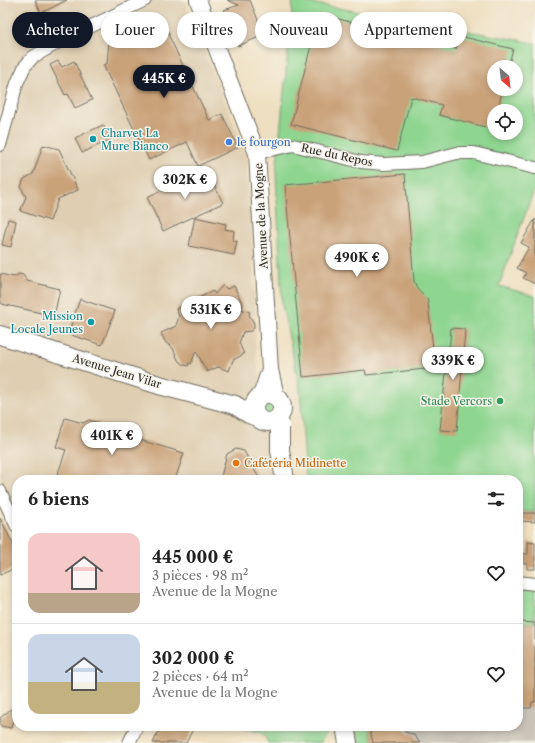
<!DOCTYPE html>
<html lang="fr">
<head>
<meta charset="utf-8">
<style>
  body { margin:0; font-family:"Libre Caslon Text",serif; background:#f6f6f6; color:#222; height:100vh; display:flex; flex-direction:column; font-size:15px; white-space:nowrap }
  * { box-sizing:border-box; margin:0 }
  p { font-size:13px; color:#767676 }
  .icon { flex:none; width:22px; height:22px; fill:none; stroke:currentColor; stroke-width:2; stroke-linecap:round; stroke-linejoin:round }
  .map { position:relative; flex:1; overflow:hidden }
  .side { position:absolute; left:12px; top:475px; width:511px; height:256px; display:flex; flex-direction:column; background:#fff; border-radius:16px; box-shadow:0 2px 6px #0003 }
  .side>* { flex:none }
  .top-card { position:absolute; left:12px; top:12px; width:511px; height:36px; display:flex; gap:8px }
  .needle { width:26px; rotate:152deg }
  .fabs { position:absolute; left:487px; top:60px; display:grid; gap:8px }
  .fabs a { display:grid; place-items:center; width:36px; height:36px; border-radius:50%; background:#fff; box-shadow:0 2px 6px #0003; font-size:20px }
  .price { position:absolute; translate:-50% -34px; padding:0 9px; border-radius:14px; background:#fff; color:#222; font-size:13px; line-height:26px; filter:drop-shadow(0 1px 2px #0008) }
  .price::after { content:''; position:absolute; left:50%; top:24px; width:12px; height:9px; margin-left:-6px; background:inherit; clip-path:polygon(0 0,100% 0,50% 100%) }
  .price.selected { background:#111827; color:#fff }
  ul { padding:0; list-style:none }
  li { display:flex; align-items:center; gap:12px; height:100px; padding:0 16px }
  li+li { border-top:1px solid #e0e0e0 }
  li span { display:grid; place-items:center; flex:none; width:112px; height:80px; border-radius:12px; color:#555 }
  li>.icon { margin-inline-start:auto }
  span .icon { width:48px; height:48px; fill:#fffc; stroke-width:1 }
  li b { font-size:17px }
  h2 { display:flex; justify-content:space-between; align-items:center; height:48px; padding:0 16px; font-size:17px }
  .tag { padding:0 14px; border-radius:18px; background:#fff; box-shadow:0 2px 6px #0003; font-size:14px; line-height:36px }
  .tag.selected { background:#111827; color:#fff }
  .map>svg:first-child { display:block }
</style>
</head>
<body>
<div class="map">
<svg width="535" height="743" viewBox="0 0 535 743">
  <rect width="100%" height="100%" fill="#f7f3e8"/>
  <filter id="ink" filterUnits="userSpaceOnUse"><feTurbulence type="fractalNoise" baseFrequency=".025" numOctaves="2"/><feDisplacementMap in="SourceGraphic" scale="8" xChannelSelector="R" yChannelSelector="G"/><feConvolveMatrix kernelMatrix="1 2 1 2 8 2 1 2 1" color-interpolation-filters="sRGB"/></filter>
  <filter id="wash" filterUnits="userSpaceOnUse"><feTurbulence type="fractalNoise" baseFrequency=".012" numOctaves="4" result="noise"/><feDisplacementMap in="SourceGraphic" scale="16" xChannelSelector="R" yChannelSelector="G"/><feGaussianBlur stdDeviation="0.9" result="paint"/><feColorMatrix in="noise" values="0 0 0 0 0 0 0 0 0 0 0 0 0 0 0 0 0 1.4 0 .05"/><feComposite in="paint" operator="in"/></filter>
  <g filter="url(#wash)">
    <rect width="100%" height="100%" fill="#eedfc0"/>
    <path fill="#dfceb1" d="M 0,0 L 184,0 L 246,154 L 252,231 L 256,354 L 278,480 L 17,480 L 17,542 L 0,509 Z"/>
    <path fill="#cac3b8" d="M 518,590 L 535,591 L 535,743 L 358,743 L 353,726 L 518,726 Z"/>
    <path fill="#8ed590" stroke="#5c805e" fill-rule="evenodd" d="M 293,0 L 535,43 L 535,187 L 499,286 L 535,296 L 535,512 L 518,511 L 518,480 L 306,480 L 300,388 L 282,305 L 276,174 ZM 494,67 L 516,67 L 516,89 L 494,89 ZM 494,111 L 516,111 L 516,133 L 494,133 Z
      M262 408a7 7 0 1 1 14 0a7 7 0 1 1-14 0Z
      M 518,591 L 535,591 L 535,623 L 518,622 Z
      M 235,726 L 328,726 L 329,730 L 320,743 L 268,743 L 263,733 Z
      M 354,726 L 369,726 L 373,743 L 358,743 Z"/>
    <g id="blocks">
      <path fill="#c9a279" d="M 35,0 L 67,0 L 41,13 Z
        M 227,0 L 250,0 L 264,35 L 238,46 L 224,10 L 239,5 Z
        M 319,14 L 456,49 L 460,36 L 513,49 L 508,67 L 494,67 L 494,89 L 503,89 L 497,111 L 494,111 L 493,129 L 439,115 L 442,105 L 411,97 L 397,151 L 291,124 Z
        M 142,30 L 169,32 L 169,36 L 209,120 L 222,114 L 238,147 L 198,166 L 187,142 L 149,160 L 103,65 L 107,64 L 109,40 L 141,42 Z
        M 58,61 L 62,67 L 74,61 L 92,100 L 75,108 L 68,94 L 65,95 L 50,65 Z
        M 103,125 L 111,139 L 82,153 L 75,138 Z
        M 43,145 L 59,149 L 78,190 L 58,199 L 50,221 L 20,211 L 26,197 L 21,187 L 24,179 L 33,174 Z
        M 206,169 L 223,203 L 163,231 L 147,197 Z
        M 405,174 L 414,281 L 417,288 L 427,298 L 428,303 L 435,368 L 366,375 L 365,370 L 303,377 L 285,185 Z
        M 195,217 L 226,224 L 225,229 L 234,231 L 233,241 L 237,241 L 234,255 L 189,246 Z
        M 8,219 L 16,221 L 11,247 L 2,245 Z
        M 535,219 L 535,284 L 523,278 L 526,273 L 517,268 L 529,247 L 521,243 Z
        M 0,274 L 14,277 L 19,274 L 23,275 L 27,281 L 60,289 L 54,316 L 2,304 L 0,300 Z
        M 223,285 L 227,289 L 234,286 L 243,305 L 241,309 L 250,312 L 249,315 L 254,323 L 254,328 L 251,331 L 243,332 L 239,343 L 244,354 L 233,360 L 229,371 L 218,367 L 207,372 L 196,351 L 191,364 L 189,363 L 188,366 L 182,364 L 178,360 L 173,348 L 166,343 L 161,333 L 176,326 L 179,316 L 176,309 L 213,291 L 215,294 Z
        M 80,299 L 115,311 L 102,345 L 68,334 Z
        M 451,328 L 465,329 L 457,431 L 440,430 L 448,353 L 449,354 Z
        M 65,418 L 83,423 L 89,420 L 99,423 L 102,429 L 184,453 L 175,480 L 61,480 L 56,479 L 66,450 L 56,447 Z
        M 236,449 L 244,451 L 260,480 L 220,480 L 227,454 Z
        M 521,513 L 535,513 L 535,522 L 520,521 Z
        M 0,518 L 17,552 L 17,567 L 0,575 Z
        M 528,542 L 535,543 L 535,569 L 527,569 L 527,563 L 518,563 L 519,553 L 528,554 Z
        M 518,622 L 535,623 L 535,702 L 532,702 L 531,708 L 518,708 Z
        M 17,704 L 16,720 L 12,723 L 11,728 L 0,726 L 0,718 Z
        M 161,726 L 187,726 L 193,729 L 186,743 L 153,743 Z
        M 369,726 L 404,726 L 405,732 L 413,734 L 420,743 L 373,743 Z"/>
    </g>
  </g>
  <g filter="url(#ink)">
    <use href="#blocks" fill-opacity="0" stroke="#6f6a5f" stroke-width="1"/>
    <g fill="none" stroke-linecap="round" stroke-linejoin="round">
      <defs>
        <path id="minor" d="M 0,145 L 17,83 L 25,66 L 33,57 L 59,42 L 145,0
          M 257,153 L 293,145 L 361,162 L 384,164 L 422,162 L 457,153 L 474,153 L 535,168
          M 0,491 L 17,527
          M 518,582 L 535,584
          M 129,743 L 137,726"/>
        <path id="tertiary" d="M 198,0 L 257,153 L 270,370 L 276,396
          M 261,396 L 269,372"/>
        <path id="secondary" d="M 0,335 L 159,385 L 235,405 L 249,414 L 257,417
          M254 408a14 14 0 1 1 28 0a14 14 0 1 1-28 0Z
          M 278,419 L 280,424 L 280,450 L 285,480
          M 345,726 L 348,743"/>
      </defs>
      <use href="#minor" stroke="#6f6a5f" stroke-width="14"/>
      <use href="#tertiary" stroke="#6f6a5f" stroke-width="18"/>
      <use href="#secondary" stroke="#6f6a5f" stroke-width="20"/>
      <use href="#minor" stroke="#fff" stroke-width="12"/>
      <use href="#tertiary" stroke="#fff" stroke-width="16"/>
      <use href="#secondary" stroke="#fff" stroke-width="18"/>
    </g>
  </g>
  <g fill="#0f9aa8" stroke="#f7f3e8" stroke-width="1.5">
    <circle cx="93" cy="139" r="4"/>
    <circle cx="91" cy="322" r="4"/>
  </g>
  <circle fill="#3f7fe0" stroke="#f7f3e8" stroke-width="1.5" cx="229" cy="142" r="4"/>
  <circle fill="#2e9e5b" stroke="#f7f3e8" stroke-width="1.5" cx="500" cy="401" r="4"/>
  <circle fill="#e8710a" stroke="#f7f3e8" stroke-width="1.5" cx="236" cy="463" r="4"/>
  <g text-anchor="middle" stroke-width="3" stroke-linejoin="round" paint-order="stroke">
    <g font-size="11" fill="#0d838f" stroke="#f7f3e8" text-anchor="start">
      <text x="101" y="137">Charvet La<tspan x="101" dy="13">Mure Bianco</tspan></text>
      <text x="83" y="320" text-anchor="end">Mission<tspan x="83" dy="13">Locale Jeunes</tspan></text>
    </g>
    <g font-size="11" fill="#366cbe" stroke="#f7f3e8" text-anchor="start">
      <text x="237" y="146">le fourgon</text>
    </g>
    <g font-size="11" fill="#2b2b2b" stroke="#f7f3e8">
      <text transform="translate(337 155) rotate(12)" y="4">Rue du Repos</text>
      <text transform="translate(261 216) rotate(-93)" y="4">Avenue de la Mogne</text>
      <text transform="translate(117 371) rotate(17)" y="4">Avenue Jean Vilar</text>
    </g>
    <g font-size="11" fill="#27864d" stroke="#f7f3e8" text-anchor="end">
      <text x="492" y="405">Stade Vercors</text>
    </g>
    <g font-size="11" fill="#c56008" stroke="#f7f3e8" text-anchor="start">
      <text x="244" y="467">Cafétéria Midinette</text>
    </g>
  </g>
</svg>
<div class="fabs">
<a><svg class="needle" viewBox="-14 -14 28 28"><path d="M0-13l5 13h-10z" fill="#e53935"/><path d="M0 13l5-13h-10z" fill="#767676"/></svg></a>
<a><svg class="icon" aria-label="locate" viewBox="0 0 24 24"><circle cx="12" cy="12" r="6"/><path d="M12 2v4M12 18v4M2 12h4M18 12h4"/></svg></a>
</div>
<b class="price selected" style="left:164px;top:99px">445K €</b>
<b class="price" style="left:185px;top:200px">302K €</b>
<b class="price" style="left:357px;top:278px">490K €</b>
<b class="price" style="left:211px;top:330px">531K €</b>
<b class="price" style="left:453px;top:381px">339K €</b>
<b class="price" style="left:112px;top:456px">401K €</b>
<div class="top-card">
<a class="tag selected">Acheter</a>
<a class="tag">Louer</a>
<a class="tag">Filtres</a>
<a class="tag">Nouveau</a>
<a class="tag">Appartement</a>
</div>
<section class="side">
<h2>6 biens<svg class="icon" aria-label="filters" viewBox="0 0 24 24"><path d="M4 7h16M4 17h16"/><circle cx="9" cy="7" r="2"/><circle cx="15" cy="17" r="2"/></svg></h2>
<ul>
<li><span style="background:linear-gradient(#f6c9c9 75%,#b9a48a 0)"><svg class="icon" aria-label="home" viewBox="0 0 24 24"><path d="M3 11l9-7 9 7M6 9v11h12V9"/></svg></span><div><b>445 000 €</b><p>3 pièces · 98 m²</p><p>Avenue de la Mogne</p></div><svg class="icon" aria-label="heart" viewBox="0 0 24 24"><path d="M12 20l-8-8c-3-5 5-10 8-4 3-6 11-1 8 4z"/></svg></li>
<li><span style="background:linear-gradient(#c9d6e8 60%,#c2b280 0)"><svg class="icon" aria-label="home" viewBox="0 0 24 24"><path d="M3 11l9-7 9 7M6 9v11h12V9"/></svg></span><div><b>302 000 €</b><p>2 pièces · 64 m²</p><p>Avenue de la Mogne</p></div><svg class="icon" aria-label="heart" viewBox="0 0 24 24"><path d="M12 20l-8-8c-3-5 5-10 8-4 3-6 11-1 8 4z"/></svg></li>
</ul>
</section>
</div>
</body>
</html>
